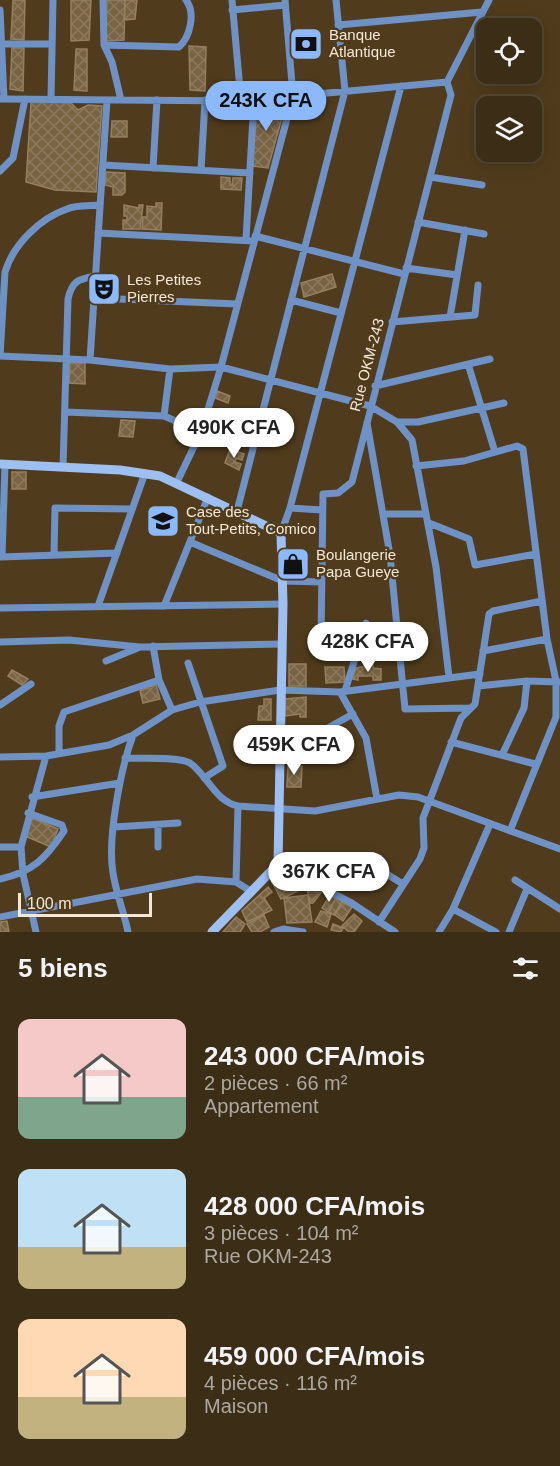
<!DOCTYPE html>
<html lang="fr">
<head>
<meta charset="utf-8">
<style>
  body { margin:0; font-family:Arial,sans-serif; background:#43351f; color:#f1f3f6; height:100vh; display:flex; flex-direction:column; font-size:22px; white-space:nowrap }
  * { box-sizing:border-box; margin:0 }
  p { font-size:20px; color:#aca8a1 }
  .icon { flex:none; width:33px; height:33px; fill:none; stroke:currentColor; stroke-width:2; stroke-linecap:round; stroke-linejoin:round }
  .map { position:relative; height:932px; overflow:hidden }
  .panel { display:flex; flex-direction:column; background:#3c2d16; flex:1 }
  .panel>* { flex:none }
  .controls { position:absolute; left:476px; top:18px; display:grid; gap:12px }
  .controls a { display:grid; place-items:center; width:66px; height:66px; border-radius:12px; background:#3c2d16; box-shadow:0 3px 15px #0003,0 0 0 2px #554935; font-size:30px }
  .scale { position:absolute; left:18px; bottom:15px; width:134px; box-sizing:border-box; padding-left:6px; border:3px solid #f3e7d6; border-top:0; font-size:16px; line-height:21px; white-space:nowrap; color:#f3e7d6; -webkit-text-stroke:4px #503c1d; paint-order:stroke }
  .price { position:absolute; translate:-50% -51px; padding:0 14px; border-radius:21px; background:#fff; color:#222; font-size:20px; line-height:39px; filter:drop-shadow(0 2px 3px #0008) }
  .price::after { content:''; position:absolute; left:50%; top:36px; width:18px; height:14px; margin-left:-9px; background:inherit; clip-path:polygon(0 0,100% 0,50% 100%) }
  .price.active { background:#8bb9fc; color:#111 }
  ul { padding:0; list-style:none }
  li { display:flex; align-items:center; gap:18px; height:150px; padding:0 18px }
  li span { display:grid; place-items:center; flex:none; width:168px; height:120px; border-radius:12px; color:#555 }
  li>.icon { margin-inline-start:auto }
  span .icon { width:72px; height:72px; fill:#fffc; stroke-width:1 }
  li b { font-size:26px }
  h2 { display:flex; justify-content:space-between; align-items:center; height:72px; padding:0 18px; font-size:26px }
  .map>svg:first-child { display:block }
</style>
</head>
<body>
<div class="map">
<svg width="560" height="932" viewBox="0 0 560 932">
  <defs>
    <pattern id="building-cross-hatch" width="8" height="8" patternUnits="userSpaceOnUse" patternTransform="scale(1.5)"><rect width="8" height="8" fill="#786343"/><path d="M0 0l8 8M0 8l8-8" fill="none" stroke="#8c795d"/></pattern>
  </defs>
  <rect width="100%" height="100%" fill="#503c1d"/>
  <path fill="url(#building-cross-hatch)" stroke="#957f5e" stroke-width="1.5" d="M 13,0 L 25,0 L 24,40 L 11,39 Z
    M 71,0 L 91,0 L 89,40 L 71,41 Z
    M 107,0 L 125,0 L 124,40 L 106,41 Z
    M 125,0 L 137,0 L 135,19 L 124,20 Z
    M 189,46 L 206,47 L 205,91 L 190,90 Z
    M 12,48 L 24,48 L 23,91 L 10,89 Z
    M 76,49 L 87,49 L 87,91 L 74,90 Z
    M 34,101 L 71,103 L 78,110 L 88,105 L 102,106 L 96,192 L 55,190 L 26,182 L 31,103 Z
    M 279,101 L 285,107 L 268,168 L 252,166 L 257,106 L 260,103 Z
    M 112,121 L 127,121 L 127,137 L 111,137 Z
    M 106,172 L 125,173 L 125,192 L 122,195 L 113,195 L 113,187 L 105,185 Z
    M 221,177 L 230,178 L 230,185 L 232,185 L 233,178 L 242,178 L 241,190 L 221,189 Z
    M 156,203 L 162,203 L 161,230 L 142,229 L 143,217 L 147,217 L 147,206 L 156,207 Z
    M 124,205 L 139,208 L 139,205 L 143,205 L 140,229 L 123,229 L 123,220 L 127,220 L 127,216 L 124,216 Z
    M 332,274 L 336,287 L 304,297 L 301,283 Z
    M 99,277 L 112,277 L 110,293 L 98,293 Z
    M 70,363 L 85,363 L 85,384 L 69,383 Z
    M 217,391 L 230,396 L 228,403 L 215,398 Z
    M 121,420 L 135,421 L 133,437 L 119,436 Z
    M 230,449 L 244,454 L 242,460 L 236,458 L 235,462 L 241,464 L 239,470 L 225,463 Z
    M 12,472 L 26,472 L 26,489 L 12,489 Z
    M 371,663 L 373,663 L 373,668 L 381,669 L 381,680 L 373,680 L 373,676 L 358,676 L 358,680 L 352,679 L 356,668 L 366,666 L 365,668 L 369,668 Z
    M 289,664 L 306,664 L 306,686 L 289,686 Z
    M 325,667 L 344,667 L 345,682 L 326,683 Z
    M 12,670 L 28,679 L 22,685 L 8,676 Z
    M 156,684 L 160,699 L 143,703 L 140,691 Z
    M 306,697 L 306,717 L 300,717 L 300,714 L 285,716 L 285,699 Z
    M 264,699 L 271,699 L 271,720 L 258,720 L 259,706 L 264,706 Z
    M 288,766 L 302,766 L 301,787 L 287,787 Z
    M 30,817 L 58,829 L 51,847 L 25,836 Z
    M 291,873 L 300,890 L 281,899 L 272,882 Z
    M 306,884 L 323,890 L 313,903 L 310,903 Z
    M 268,887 L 272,892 L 264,898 L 272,910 L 247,922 L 242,911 Z
    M 308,895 L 312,922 L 287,923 L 284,898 Z
    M 330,895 L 336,898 L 328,912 L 322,908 Z
    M 336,898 L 342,901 L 334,915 L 329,912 Z
    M 342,902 L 352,907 L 343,921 L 335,915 Z
    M 321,911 L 331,914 L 327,927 L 315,922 Z
    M 354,914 L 362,921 L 354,932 L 349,932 L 342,926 Z
    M 264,915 L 269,927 L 260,932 L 252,932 L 247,924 Z
    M 236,917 L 245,924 L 242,929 L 240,932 L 223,932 Z
    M 7,921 L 9,932 L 0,932 L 0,922 Z
    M 333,924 L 343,928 L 341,932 L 331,930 Z"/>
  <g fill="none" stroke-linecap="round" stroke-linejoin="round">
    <path stroke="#6e92c6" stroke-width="7" d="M 103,0 L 104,45 L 112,62 L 121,100
      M 232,0 L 241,101
      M 0,10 L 4,99
      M 232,10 L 285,5
      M 338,25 L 482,12
      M 3,44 L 52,44
      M 104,45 L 179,47 C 190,37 196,13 186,0
      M 447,82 L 489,0
      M 0,99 L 241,101 L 447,82
      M 51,99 L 53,0
      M 103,165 L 250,173
      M 153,168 L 157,100
      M 201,170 L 205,100
      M 0,171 L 13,158 L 25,99
      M 430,177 L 482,185
      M 418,222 L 484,234
      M 98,233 L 254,241
      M 255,236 L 404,274
      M 246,239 L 254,99
      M 406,268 L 457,275
      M 94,298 L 237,304
      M 291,300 L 341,313
      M 450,317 L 465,230
      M 392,322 L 475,315 L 478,285
      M 0,356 L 90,360 L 170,369 L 221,367 L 370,406 L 397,422
      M 0,356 L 5,272 C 13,245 40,218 67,209 C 76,205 90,206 100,205
      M 90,360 L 107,100
      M 468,364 L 495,452
      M 375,386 L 490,359
      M 65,412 L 164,416 L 201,432
      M 164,416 L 170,369
      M 367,423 L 390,555 L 405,709 L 471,708
      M 416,466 L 464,461 L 517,446 L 523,449 L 547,639 L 556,681 L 556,717 L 510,831
      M 63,467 L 68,299 C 72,281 78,279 96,276
      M 177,482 L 201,432 L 221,367 L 293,96 L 285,0
      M 290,508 L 322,510
      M 237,511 L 345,91 L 336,0
      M 383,514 L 425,514
      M 429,523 L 469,539 L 475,565 L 536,554
      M 281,533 L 290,508 L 401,86
      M 190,542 L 283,581 L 322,582
      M 54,555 L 55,508 L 132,509
      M 0,557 L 117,553
      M 2,557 L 5,464
      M 98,606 L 145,473
      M 164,606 L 208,497
      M 0,608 L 283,604
      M 321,641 L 323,494 L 338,493 L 352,482 L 451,95 L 447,82
      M 0,642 L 69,640 L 140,647 L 282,644
      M 153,646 L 159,680 L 172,710
      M 483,651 L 547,639
      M 106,661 L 140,647
      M 188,663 L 223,766 L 204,778
      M 449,677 L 436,567 L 412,440 L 397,422 L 418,422 L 504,403
      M 478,686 L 527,681 L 559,682
      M 345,691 L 366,623
      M 340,692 L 366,738 L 377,799
      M 0,705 L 31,684
      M 451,742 L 535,764
      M 59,753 L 59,726 L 64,712 L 159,680
      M 279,755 L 353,714
      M 502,755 L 524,708 L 527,681
      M 0,757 L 46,756 L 109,745 L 133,735 L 172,710 L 200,702 L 280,690 L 340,692 L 480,674
      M 125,758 C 139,759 179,756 190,763 C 208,776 215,801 238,806 L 315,811 L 399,795 L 418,797 L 560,849
      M 32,797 L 120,783
      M 238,806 L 236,882 L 252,892
      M 158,825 L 158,847
      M 114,827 L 178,823
      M 0,847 L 21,847
      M 357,856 L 403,884
      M 278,864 L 350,902 L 395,932
      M 0,879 C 33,872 46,858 64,831 L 62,825 L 28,813
      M 515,880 L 560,909
      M 453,909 L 496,932
      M 0,917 L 197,879 L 236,882
      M 379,922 L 420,859 L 424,848 L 423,818 L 461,718 L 475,704 L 489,614 L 493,611 L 542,601
      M 36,932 L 23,874 L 21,847 L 46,756
      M 128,932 C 124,912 116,893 113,873 C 107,838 121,768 133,735
      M 274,932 L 283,929 L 303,932
      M 439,932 L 453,909 L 490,824
      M 509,932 L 527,889"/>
    <path stroke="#9dbff1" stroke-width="9" d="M 0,464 L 120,470 L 160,476 L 281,533 L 283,604 L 278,864 L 212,932"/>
  </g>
  <defs>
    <symbol id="bank-square" viewBox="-11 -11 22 22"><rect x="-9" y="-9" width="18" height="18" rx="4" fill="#8bb9fc" stroke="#503c1d"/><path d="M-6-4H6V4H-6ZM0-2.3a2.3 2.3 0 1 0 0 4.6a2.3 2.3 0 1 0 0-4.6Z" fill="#111"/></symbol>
    <symbol id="theatre-square" viewBox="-11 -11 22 22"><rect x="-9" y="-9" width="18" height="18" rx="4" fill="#8bb9fc" stroke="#503c1d"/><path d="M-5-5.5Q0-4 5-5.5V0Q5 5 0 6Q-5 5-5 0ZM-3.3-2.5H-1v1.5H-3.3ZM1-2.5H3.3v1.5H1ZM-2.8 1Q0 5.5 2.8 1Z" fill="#111"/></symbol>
    <symbol id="school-square" viewBox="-11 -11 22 22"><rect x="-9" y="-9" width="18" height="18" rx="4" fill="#8bb9fc" stroke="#503c1d"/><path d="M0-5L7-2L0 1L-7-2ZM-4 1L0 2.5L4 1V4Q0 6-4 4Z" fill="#111"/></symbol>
    <symbol id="shop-square" viewBox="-11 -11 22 22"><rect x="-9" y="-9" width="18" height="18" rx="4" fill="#8bb9fc" stroke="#503c1d"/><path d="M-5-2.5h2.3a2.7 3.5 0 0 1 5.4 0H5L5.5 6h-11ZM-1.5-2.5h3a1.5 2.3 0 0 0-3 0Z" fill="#111"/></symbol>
  </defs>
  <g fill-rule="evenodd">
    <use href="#bank-square" x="287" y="25" width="38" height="38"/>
    <use href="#theatre-square" x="85" y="270" width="38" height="38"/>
    <use href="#school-square" x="144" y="502" width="38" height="38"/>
    <use href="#shop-square" x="274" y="545" width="38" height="38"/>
  </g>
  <g text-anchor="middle" stroke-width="5" stroke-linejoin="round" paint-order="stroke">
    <g font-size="15" fill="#f3e7d6" stroke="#503c1d" text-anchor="start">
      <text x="329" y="40">Banque<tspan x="329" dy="17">Atlantique</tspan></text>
      <text x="127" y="285">Les Petites<tspan x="127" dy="17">Pierres</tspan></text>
      <text x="186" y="517">Case des<tspan x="186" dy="17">Tout-Petits, Comico</tspan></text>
      <text x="316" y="560">Boulangerie<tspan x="316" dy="17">Papa Gueye</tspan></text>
    </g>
    <g font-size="15" fill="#f3e7d6" stroke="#503c1d">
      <text transform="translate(367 365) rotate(-75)" y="5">Rue OKM-243</text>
    </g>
  </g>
</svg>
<div class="controls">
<a><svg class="icon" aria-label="locate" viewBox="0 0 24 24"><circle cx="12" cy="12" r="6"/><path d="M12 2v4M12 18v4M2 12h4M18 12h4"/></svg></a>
<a><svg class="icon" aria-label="layers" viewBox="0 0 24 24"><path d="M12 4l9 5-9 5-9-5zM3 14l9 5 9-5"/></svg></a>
</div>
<div class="scale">100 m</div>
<b class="price active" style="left:266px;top:132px">243K CFA</b>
<b class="price" style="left:234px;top:459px">490K CFA</b>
<b class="price" style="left:368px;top:673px">428K CFA</b>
<b class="price" style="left:294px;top:776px">459K CFA</b>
<b class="price" style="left:329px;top:903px">367K CFA</b>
</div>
<section class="panel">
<h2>5 biens<svg class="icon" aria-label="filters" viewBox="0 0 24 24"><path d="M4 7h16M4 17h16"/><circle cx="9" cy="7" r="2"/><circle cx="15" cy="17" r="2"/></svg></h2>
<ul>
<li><span style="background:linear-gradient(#f6c9c9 65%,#7fa58c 0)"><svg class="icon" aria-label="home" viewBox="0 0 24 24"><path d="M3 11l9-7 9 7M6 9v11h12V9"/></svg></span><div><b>243 000 CFA/mois</b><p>2 pièces · 66 m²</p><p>Appartement</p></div></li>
<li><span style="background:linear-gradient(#bfe0f5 65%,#c2b280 0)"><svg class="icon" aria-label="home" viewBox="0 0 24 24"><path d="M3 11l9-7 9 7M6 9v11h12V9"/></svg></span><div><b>428 000 CFA/mois</b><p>3 pièces · 104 m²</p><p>Rue OKM-243</p></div></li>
<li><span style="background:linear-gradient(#ffd9b3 65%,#c2b280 0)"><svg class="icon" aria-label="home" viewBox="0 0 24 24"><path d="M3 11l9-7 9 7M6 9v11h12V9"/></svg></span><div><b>459 000 CFA/mois</b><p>4 pièces · 116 m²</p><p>Maison</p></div></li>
</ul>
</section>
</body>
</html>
